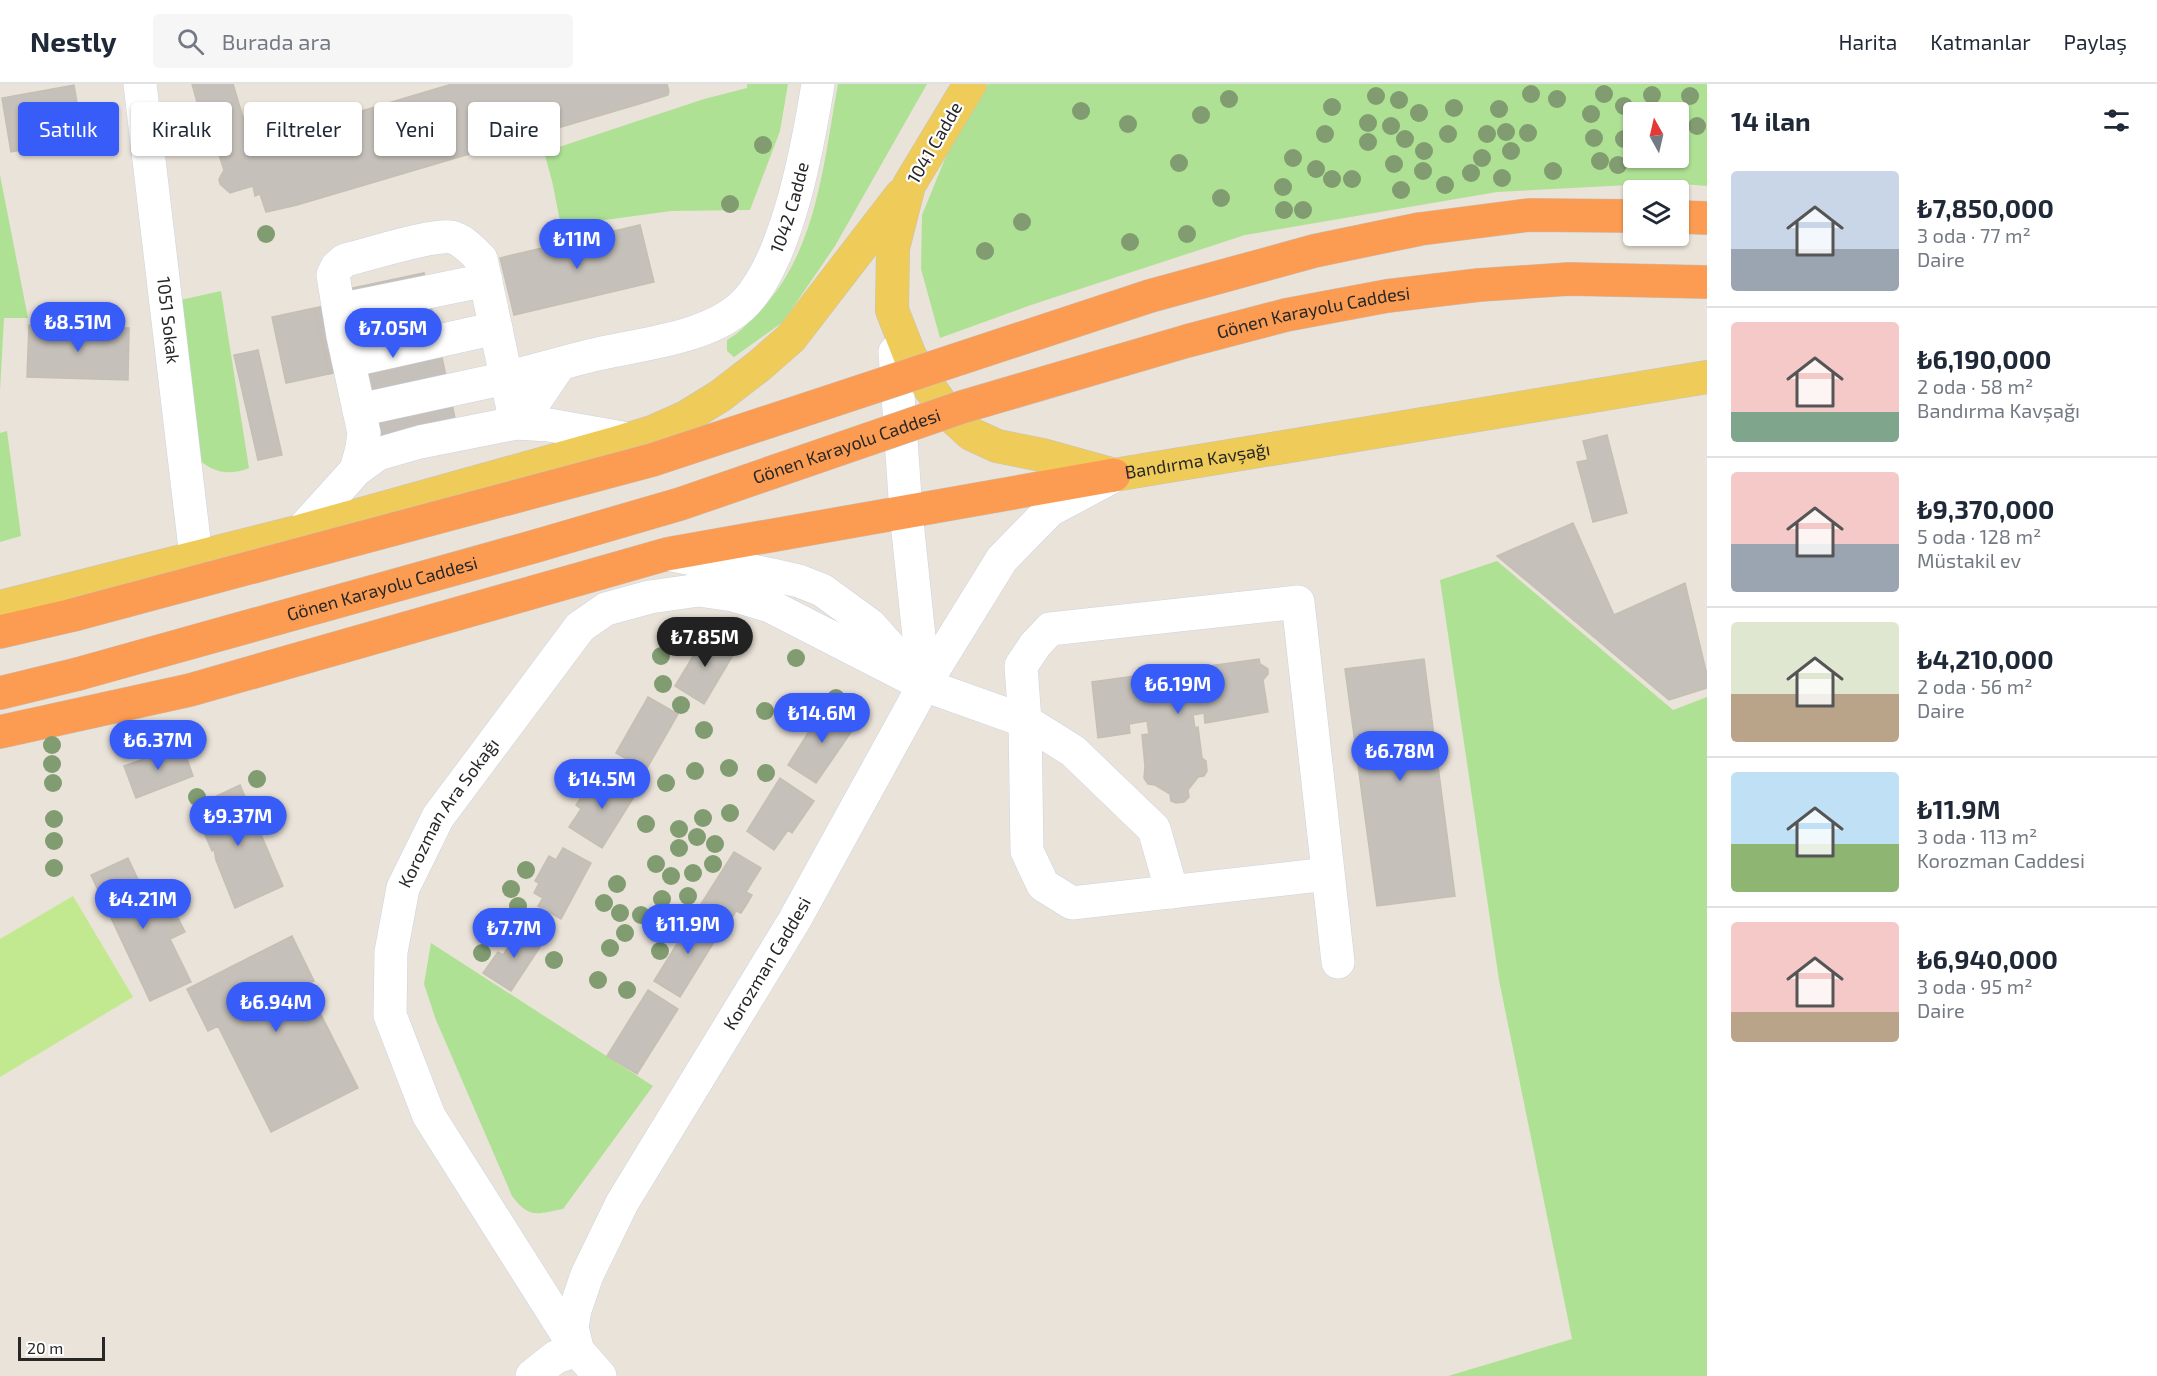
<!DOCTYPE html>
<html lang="tr">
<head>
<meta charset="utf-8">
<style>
  body { margin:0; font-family:"Exo 2",sans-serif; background:#f6f6f7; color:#1f2937; height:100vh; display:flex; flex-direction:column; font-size:22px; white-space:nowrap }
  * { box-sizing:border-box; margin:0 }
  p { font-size:20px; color:#747a83 }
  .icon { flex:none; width:33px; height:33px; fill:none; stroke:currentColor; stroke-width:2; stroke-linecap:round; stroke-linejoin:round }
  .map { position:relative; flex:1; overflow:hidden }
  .details { display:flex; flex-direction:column; background:#fff; width:450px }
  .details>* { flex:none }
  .banner { position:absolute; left:18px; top:18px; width:570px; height:54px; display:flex; gap:12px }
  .needle { width:39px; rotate:352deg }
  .buttons { position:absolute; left:1623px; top:18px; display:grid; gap:12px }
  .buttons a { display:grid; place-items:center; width:66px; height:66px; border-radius:6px; background:#fff; box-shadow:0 2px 4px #0004; font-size:30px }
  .scale { position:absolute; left:18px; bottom:15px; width:87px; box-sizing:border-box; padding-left:6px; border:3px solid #272727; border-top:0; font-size:16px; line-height:21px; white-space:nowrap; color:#272727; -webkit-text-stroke:4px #fff; paint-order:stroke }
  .price { position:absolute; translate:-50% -51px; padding:0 14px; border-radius:21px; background:#385cf8; color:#fff; font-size:20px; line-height:39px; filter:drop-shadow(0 2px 3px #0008) }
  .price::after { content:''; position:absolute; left:50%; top:36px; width:18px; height:14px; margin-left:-9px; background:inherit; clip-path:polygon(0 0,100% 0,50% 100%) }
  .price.on { background:#222; color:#fff }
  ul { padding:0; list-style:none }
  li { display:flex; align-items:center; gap:18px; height:150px; padding:0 24px }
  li+li { border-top:2px solid #e0e1e3 }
  li span { display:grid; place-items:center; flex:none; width:168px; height:120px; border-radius:6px; color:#555 }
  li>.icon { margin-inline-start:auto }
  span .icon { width:72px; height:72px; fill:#fffc; stroke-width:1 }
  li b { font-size:26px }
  h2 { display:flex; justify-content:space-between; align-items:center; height:72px; padding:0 24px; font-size:26px }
  .chip { padding:0 21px; border-radius:6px; background:#fff; box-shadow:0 2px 4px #0004; font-size:21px; line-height:54px }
  .chip.on { background:#385cf8; color:#fff }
  header { display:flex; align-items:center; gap:36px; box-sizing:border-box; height:84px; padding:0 30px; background:#fff; border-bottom:2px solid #e0e1e3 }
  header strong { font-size:28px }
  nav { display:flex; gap:33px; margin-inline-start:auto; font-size:21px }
  .search { width:420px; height:54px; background:#f6f6f7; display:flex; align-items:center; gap:15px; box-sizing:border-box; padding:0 21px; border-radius:6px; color:#747a83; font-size:22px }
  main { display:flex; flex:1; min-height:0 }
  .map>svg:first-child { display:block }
</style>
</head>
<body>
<header>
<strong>Nestly</strong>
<div class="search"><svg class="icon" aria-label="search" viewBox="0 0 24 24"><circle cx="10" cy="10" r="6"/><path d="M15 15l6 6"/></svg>Burada ara</div>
<nav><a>Harita</a><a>Katmanlar</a><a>Paylaş</a></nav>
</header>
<main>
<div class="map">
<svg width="1707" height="1292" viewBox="0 0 1707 1292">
  <rect width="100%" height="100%" fill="#eae3d9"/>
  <path fill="#afe195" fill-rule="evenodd" d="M 747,0 L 788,0 L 780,47 L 750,126 L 671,127 L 561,142 L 552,97 L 544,68 L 704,15 L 747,4 Z
    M 838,0 L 927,0 L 835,162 L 783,238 L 734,273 L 727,267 L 727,256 C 738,250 746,241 755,232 C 817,172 823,81 838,0 Z
    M 988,0 L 1707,0 L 1707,102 L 1669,99 L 1497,108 L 1245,151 L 1031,221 L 940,254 L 921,185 L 922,131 L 949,65 ZM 1634,28 L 1678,28 L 1678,74 L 1634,74 Z
    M 0,91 L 28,234 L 4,234 L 0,307 Z
    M 221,207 L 249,384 C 229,392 213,389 197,374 L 171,218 Z
    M 7,347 L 21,452 L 0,458 L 0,349 Z
    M 1497,477 L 1673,626 L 1707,613 L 1707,1292 L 1448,1292 L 1572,1255 L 1499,896 L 1440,496 Z
    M 431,859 L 653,1002 L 563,1125 C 537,1130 529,1135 512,1112 L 436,936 L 424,900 Z"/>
  <path fill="#c3e990" d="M 73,812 L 133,913 L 0,993 L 0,855 Z"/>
  <path fill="#c5c0b9" stroke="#c5bfb3" stroke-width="1.5" d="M 192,0 L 233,0 L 251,60 L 452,0 L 667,0 L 669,7 L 668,11 L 649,17 L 297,121 L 266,128 L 260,110 L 255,112 L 253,102 L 230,109 L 220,100 L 219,95 L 224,86 L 218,68 L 209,36 L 202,36 Z
    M 74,1 L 83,55 L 11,68 L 2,14 Z
    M 640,141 L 654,198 L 514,231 L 500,174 Z
    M 424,189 L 459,353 L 381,369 L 363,282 L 329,290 L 315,224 L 345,217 L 343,206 Z
    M 315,224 L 329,290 L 286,299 L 272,233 Z
    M 29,241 L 129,244 L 128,296 L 27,293 Z
    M 258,266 L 282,371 L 258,376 L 234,271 Z
    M 1607,351 L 1627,429 L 1593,438 L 1577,378 L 1588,376 L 1583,357 Z
    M 1573,439 L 1614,531 L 1685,499 L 1707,591 L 1707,604 L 1669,616 L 1497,472 Z
    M 707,549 L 736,566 L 704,620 L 675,602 Z
    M 1259,575 L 1260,580 L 1268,585 L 1268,590 L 1263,596 L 1268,628 L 1205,639 L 1204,629 L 1193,631 L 1195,644 L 1198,643 L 1202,674 L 1206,677 L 1207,687 L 1204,692 L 1198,693 L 1188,706 L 1189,713 L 1184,718 L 1176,719 L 1171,717 L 1170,710 L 1155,701 L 1148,700 L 1144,694 L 1145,682 L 1142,651 L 1149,650 L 1147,637 L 1129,640 L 1130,649 L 1098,654 L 1092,598 Z
    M 1424,575 L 1455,812 L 1377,822 L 1345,585 Z
    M 648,613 L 678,630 L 646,686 L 616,669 Z
    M 826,620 L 856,641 L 816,699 L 788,681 Z
    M 183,663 L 193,692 L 136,714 L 124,682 L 144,675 L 143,672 L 162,665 L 164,670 Z
    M 607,689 L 637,708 L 602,764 L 569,743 L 581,725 L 576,721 L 589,701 L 596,706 Z
    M 780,694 L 814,717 L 792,749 L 788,746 L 774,766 L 747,747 Z
    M 240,701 L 283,802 L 235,824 L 216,776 L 214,765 L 212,767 L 193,723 Z
    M 563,764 L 591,779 L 561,835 L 538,822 L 543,814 L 534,809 L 539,799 L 535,797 L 549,772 L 556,776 Z
    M 734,768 L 761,784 L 746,808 L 752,811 L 748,818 L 741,829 L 736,827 L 730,837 L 701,820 Z
    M 128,774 L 155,832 L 173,824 L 185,848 L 170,855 L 191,898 L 150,917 L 91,791 Z
    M 696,829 L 722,845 L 680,913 L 654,897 Z
    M 522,843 L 544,857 L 511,907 L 483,889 L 498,868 L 503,871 Z
    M 292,852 L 314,897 L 306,901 L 358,1004 L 271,1048 L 218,942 L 208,947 L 187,905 Z
    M 648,906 L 678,925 L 637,990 L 607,972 Z"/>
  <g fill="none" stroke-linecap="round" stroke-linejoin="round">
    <defs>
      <g id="minor">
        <path id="s1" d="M 140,0 L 196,473"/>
        <path d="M 339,226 L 486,196"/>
        <path d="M 895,268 L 906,428 L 924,601"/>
        <path d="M 349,277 L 496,244"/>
        <path id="s2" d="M 359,326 C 408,315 457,305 506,294 C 534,287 561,279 589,272 C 637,260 712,255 746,218 C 788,173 808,61 818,0"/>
        <path d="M 356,386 L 362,364 L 364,349 L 343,252 L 333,191 L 337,183 L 345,176 C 367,171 432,150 451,153 C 462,155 473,167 481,175 L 516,339 L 549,341 L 628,355"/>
        <path d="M 301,447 L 356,386 L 378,370 L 420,358 L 516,339 L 533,320 L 560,280"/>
        <path d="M 668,470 L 772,491 L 799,497 L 822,506 L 870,541 L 913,589"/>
        <path d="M 1328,790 L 1072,819 L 1043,801 L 1027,767 L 1025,637 L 1021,582 L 1035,561 L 1050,545 L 1298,518 L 1338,878"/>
        <path id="s3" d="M 577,1264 L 572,1243 L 575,1226 L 587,1191 L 622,1119 L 794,837 L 924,601 L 1002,475 L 1050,426 L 1110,394"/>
        <path d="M 532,1292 L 556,1273 L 577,1266"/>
        <path id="s4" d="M 600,1292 L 577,1266 L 429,1032 L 390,931 L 391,868 L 403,804 L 438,733 L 580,543 L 606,525 L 650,513 L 699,506 L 733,511 L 770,522 L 924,601 L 1025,637 L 1073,667 L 1154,745 L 1172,808"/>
      </g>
      <g id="major">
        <path id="s5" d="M 970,0 L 909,101 L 893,164 L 892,226 L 910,272 L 927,300 L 947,328 L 971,350 L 997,362 L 1042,371 L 1114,391 L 1707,293"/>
        <path d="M 0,523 L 301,447 L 613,360 L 652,348 L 686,333 L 720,312 L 759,282 L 791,254 L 901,111"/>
      </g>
      <path id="highway" d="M 1678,133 L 1707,134
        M 0,548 L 73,531
        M 0,609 L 78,590
        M 0,648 L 190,606 L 667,470 L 1114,391"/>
    </defs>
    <use href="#minor" stroke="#ced2e1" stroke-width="34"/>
    <use href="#major" stroke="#c3c3c3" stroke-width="34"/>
    <use href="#highway" stroke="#c3c3c3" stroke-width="34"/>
    <use href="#minor" stroke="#fff" stroke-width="33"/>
    <use href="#major" stroke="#efcc59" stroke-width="33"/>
    <use href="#highway" stroke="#fc9c52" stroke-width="33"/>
    <defs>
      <g id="highway-bridge">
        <path d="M 73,531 L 652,376 L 1150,212 L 1314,167 L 1420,145 L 1529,131 L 1634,132"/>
        <path id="s6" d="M 78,590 L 536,462 L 680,420 L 962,323 L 1187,257 L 1286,231 L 1387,212 L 1479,201 L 1569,195 L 1707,198"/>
      </g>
    </defs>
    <use href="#highway-bridge" stroke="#c3c3c3" stroke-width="34" stroke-linecap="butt"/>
    <use href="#highway-bridge" stroke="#fc9c52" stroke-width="33"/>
  </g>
  <g fill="#809c70">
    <circle cx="1531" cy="10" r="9"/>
    <circle cx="1604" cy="10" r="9"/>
    <circle cx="1652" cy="11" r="9"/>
    <circle cx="1376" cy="12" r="9"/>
    <circle cx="1690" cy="12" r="9"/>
    <circle cx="1229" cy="15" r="9"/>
    <circle cx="1557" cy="15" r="9"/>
    <circle cx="1399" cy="16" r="9"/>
    <circle cx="1624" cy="22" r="9"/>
    <circle cx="1332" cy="23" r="9"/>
    <circle cx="1454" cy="24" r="9"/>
    <circle cx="1499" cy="25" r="9"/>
    <circle cx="1081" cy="27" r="9"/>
    <circle cx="1419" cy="29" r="9"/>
    <circle cx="1591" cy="30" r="9"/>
    <circle cx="1201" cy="31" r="9"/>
    <circle cx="1368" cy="39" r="9"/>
    <circle cx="1128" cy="40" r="9"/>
    <circle cx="1391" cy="42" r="9"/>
    <circle cx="1697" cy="42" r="9"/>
    <circle cx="1506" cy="48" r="9"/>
    <circle cx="1528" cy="49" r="9"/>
    <circle cx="1325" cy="50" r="9"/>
    <circle cx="1448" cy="50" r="9"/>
    <circle cx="1487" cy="50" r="9"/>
    <circle cx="1594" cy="54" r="9"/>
    <circle cx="1405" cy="55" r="9"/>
    <circle cx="1624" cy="55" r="9"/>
    <circle cx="1368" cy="58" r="9"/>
    <circle cx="763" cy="61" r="9"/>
    <circle cx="1424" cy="67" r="9"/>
    <circle cx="1511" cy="67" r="9"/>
    <circle cx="1293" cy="74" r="9"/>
    <circle cx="1482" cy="74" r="9"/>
    <circle cx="1600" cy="77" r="9"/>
    <circle cx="1179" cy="79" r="9"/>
    <circle cx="1394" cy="80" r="9"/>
    <circle cx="1618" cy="81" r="9"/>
    <circle cx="1316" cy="85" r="9"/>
    <circle cx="1423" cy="87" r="9"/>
    <circle cx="1553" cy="87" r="9"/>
    <circle cx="1471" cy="89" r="9"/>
    <circle cx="1502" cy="94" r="9"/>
    <circle cx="1332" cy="95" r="9"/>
    <circle cx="1352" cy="95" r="9"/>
    <circle cx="1445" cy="101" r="9"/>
    <circle cx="1283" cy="103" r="9"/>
    <circle cx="1401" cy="106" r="9"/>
    <circle cx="1221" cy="114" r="9"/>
    <circle cx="730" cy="120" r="9"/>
    <circle cx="1284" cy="126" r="9"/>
    <circle cx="1303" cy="126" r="9"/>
    <circle cx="1022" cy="138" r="9"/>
    <circle cx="266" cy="150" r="9"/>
    <circle cx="1187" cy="150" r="9"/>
    <circle cx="1130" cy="158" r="9"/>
    <circle cx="985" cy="167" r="9"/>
    <circle cx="661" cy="572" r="9"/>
    <circle cx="796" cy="574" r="9"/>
    <circle cx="663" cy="600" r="9"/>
    <circle cx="836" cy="614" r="9"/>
    <circle cx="681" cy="621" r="9"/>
    <circle cx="765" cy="627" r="9"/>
    <circle cx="704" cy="646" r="9"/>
    <circle cx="52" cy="661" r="9"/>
    <circle cx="52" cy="680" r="9"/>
    <circle cx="729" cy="684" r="9"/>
    <circle cx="695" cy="687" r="9"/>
    <circle cx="766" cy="689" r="9"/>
    <circle cx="257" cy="695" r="9"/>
    <circle cx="53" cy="699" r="9"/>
    <circle cx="666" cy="699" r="9"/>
    <circle cx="197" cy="713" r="9"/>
    <circle cx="730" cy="729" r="9"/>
    <circle cx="703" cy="734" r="9"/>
    <circle cx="54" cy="735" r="9"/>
    <circle cx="646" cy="740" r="9"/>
    <circle cx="679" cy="745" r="9"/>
    <circle cx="697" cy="753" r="9"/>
    <circle cx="54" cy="757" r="9"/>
    <circle cx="715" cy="760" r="9"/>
    <circle cx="679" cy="764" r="9"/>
    <circle cx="656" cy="780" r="9"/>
    <circle cx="713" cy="780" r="9"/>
    <circle cx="54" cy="784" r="9"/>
    <circle cx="526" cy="786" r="9"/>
    <circle cx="693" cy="789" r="9"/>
    <circle cx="671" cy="792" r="9"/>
    <circle cx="617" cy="800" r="9"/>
    <circle cx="511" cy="805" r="9"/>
    <circle cx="688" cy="812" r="9"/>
    <circle cx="662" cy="815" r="9"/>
    <circle cx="604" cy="819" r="9"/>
    <circle cx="518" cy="822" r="9"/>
    <circle cx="620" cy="829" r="9"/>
    <circle cx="641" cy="831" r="9"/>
    <circle cx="625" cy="849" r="9"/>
    <circle cx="667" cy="849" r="9"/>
    <circle cx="492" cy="853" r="9"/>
    <circle cx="610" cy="864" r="9"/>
    <circle cx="660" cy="867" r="9"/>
    <circle cx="482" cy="869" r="9"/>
    <circle cx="554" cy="876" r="9"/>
    <circle cx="598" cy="896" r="9"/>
    <circle cx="627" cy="906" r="9"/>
  </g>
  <g text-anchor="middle" stroke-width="4.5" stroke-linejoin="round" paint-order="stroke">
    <g font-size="18" fill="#272727" stroke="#fff">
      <text transform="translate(935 59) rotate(-60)" y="6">1041 Cadde</text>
      <text dy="6" stroke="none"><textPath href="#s2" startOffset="510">1042 Cadde</textPath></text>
      <text dy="6" stroke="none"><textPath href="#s6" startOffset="1288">Gönen Karayolu Caddesi</textPath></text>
      <text dy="6" stroke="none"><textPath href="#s1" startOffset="238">1051 Sokak</textPath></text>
      <text dy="6" stroke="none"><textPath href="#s6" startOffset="802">Gönen Karayolu Caddesi</textPath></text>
      <text dy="6" stroke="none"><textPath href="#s5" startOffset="628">Bandırma Kavşağı</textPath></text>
      <text dy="6" stroke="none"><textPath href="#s6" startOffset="316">Gönen Karayolu Caddesi</textPath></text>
      <text dy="6" stroke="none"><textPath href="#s4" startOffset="636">Korozman Ara Sokağı</textPath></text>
      <text dy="6" stroke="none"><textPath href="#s3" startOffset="436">Korozman Caddesi</textPath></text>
    </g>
  </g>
</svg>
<div class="buttons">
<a><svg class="needle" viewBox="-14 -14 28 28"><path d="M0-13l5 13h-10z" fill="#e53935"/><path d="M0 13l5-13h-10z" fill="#747a83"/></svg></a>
<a><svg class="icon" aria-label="layers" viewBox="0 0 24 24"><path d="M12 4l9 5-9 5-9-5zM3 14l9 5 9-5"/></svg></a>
</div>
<div class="scale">20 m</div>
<b class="price" style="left:577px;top:186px">₺11M</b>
<b class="price" style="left:78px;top:269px">₺8.51M</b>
<b class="price" style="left:393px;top:275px">₺7.05M</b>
<b class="price on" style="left:705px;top:584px">₺7.85M</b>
<b class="price" style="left:1178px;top:631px">₺6.19M</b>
<b class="price" style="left:822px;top:660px">₺14.6M</b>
<b class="price" style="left:158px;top:687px">₺6.37M</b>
<b class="price" style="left:1400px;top:698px">₺6.78M</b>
<b class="price" style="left:602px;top:726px">₺14.5M</b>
<b class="price" style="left:238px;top:763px">₺9.37M</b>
<b class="price" style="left:143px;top:846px">₺4.21M</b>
<b class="price" style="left:688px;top:871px">₺11.9M</b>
<b class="price" style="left:514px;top:875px">₺7.7M</b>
<b class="price" style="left:276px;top:949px">₺6.94M</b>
<div class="banner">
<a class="chip on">Satılık</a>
<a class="chip">Kiralık</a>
<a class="chip">Filtreler</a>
<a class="chip">Yeni</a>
<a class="chip">Daire</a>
</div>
</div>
<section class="details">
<h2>14 ilan<svg class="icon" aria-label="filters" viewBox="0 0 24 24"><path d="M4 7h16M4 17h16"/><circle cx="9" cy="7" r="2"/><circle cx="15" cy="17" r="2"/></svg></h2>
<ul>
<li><span style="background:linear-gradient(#c9d6e8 65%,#9aa5b1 0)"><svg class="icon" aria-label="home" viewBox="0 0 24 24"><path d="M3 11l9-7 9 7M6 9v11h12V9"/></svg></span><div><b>₺7,850,000</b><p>3 oda · 77 m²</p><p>Daire</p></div></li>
<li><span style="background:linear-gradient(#f6c9c9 75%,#7fa58c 0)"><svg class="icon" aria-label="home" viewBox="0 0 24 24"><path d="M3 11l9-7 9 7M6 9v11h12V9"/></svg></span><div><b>₺6,190,000</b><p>2 oda · 58 m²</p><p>Bandırma Kavşağı</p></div></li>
<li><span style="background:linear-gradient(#f6c9c9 60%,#9aa5b1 0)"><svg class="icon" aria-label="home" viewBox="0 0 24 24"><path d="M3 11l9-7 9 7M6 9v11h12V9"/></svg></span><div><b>₺9,370,000</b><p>5 oda · 128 m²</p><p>Müstakil ev</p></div></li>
<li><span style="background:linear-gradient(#dfe7d0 60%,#b9a48a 0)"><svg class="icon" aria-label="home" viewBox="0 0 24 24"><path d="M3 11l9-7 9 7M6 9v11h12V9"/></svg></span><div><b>₺4,210,000</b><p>2 oda · 56 m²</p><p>Daire</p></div></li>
<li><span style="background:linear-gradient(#bfe0f5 60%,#8fb573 0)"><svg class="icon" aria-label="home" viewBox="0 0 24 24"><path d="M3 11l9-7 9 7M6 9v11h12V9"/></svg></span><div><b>₺11.9M</b><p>3 oda · 113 m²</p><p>Korozman Caddesi</p></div></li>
<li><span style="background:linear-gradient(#f6c9c9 75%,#b9a48a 0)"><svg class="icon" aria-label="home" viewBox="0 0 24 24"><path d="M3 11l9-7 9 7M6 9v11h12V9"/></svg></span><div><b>₺6,940,000</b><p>3 oda · 95 m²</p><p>Daire</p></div></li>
</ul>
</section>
</main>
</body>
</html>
